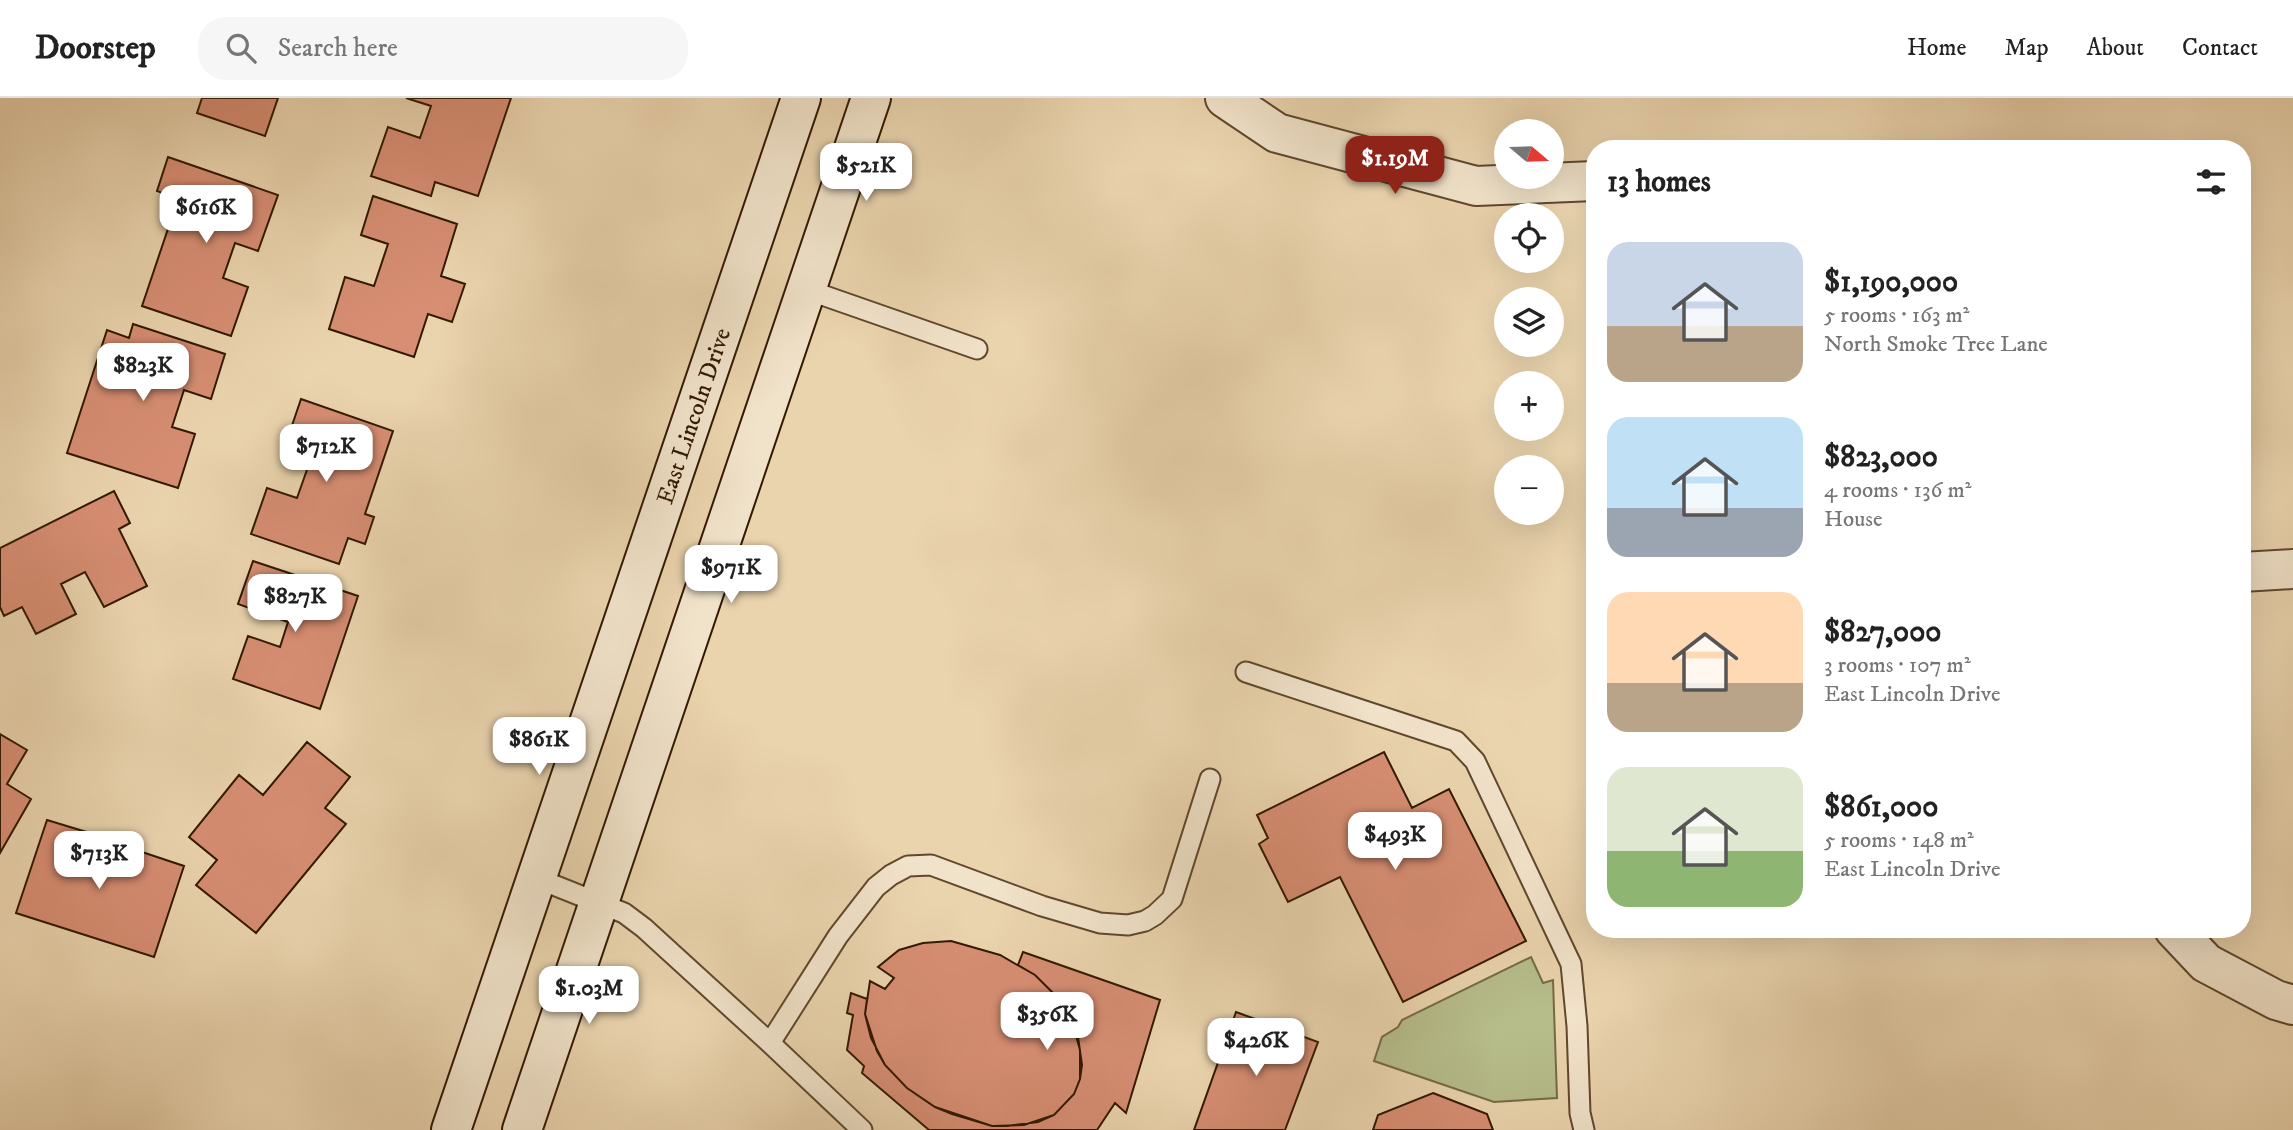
<!DOCTYPE html>
<html lang="en">
<head>
<meta charset="utf-8">
<style>
  body { margin:0; font-family:"IM FELL DW Pica",serif; background:#f6f6f6; color:#222; height:100vh; display:flex; flex-direction:column; font-size:26px; white-space:nowrap }
  * { box-sizing:border-box; margin:0 }
  p { font-size:23px; color:#767676 }
  .icon { flex:none; width:38px; height:38px; fill:none; stroke:currentColor; stroke-width:2; stroke-linecap:round; stroke-linejoin:round }
  .map { position:relative; flex:1; overflow:hidden }
  .sheet { position:absolute; left:1586px; top:42px; width:665px; height:798px; display:flex; flex-direction:column; background:#fff; border-radius:28px; box-shadow:0 7px 28px #0002 }
  .sheet>* { flex:none }
  .needle { width:46px; rotate:109deg }
  .controls { position:absolute; left:1494px; top:21px; display:grid; gap:14px }
  .controls a { display:grid; place-items:center; width:70px; height:70px; border-radius:50%; background:#fff; box-shadow:0 7px 28px #0002; font-size:35px }
  .price { position:absolute; translate:-50% -60px; padding:0 16px; border-radius:14px; background:#fff; color:#222; font-size:23px; line-height:46px; filter:drop-shadow(0 2px 4px #0008) }
  .price::after { content:''; position:absolute; left:50%; top:42px; width:21px; height:16px; margin-left:-10px; background:inherit; clip-path:polygon(0 0,100% 0,50% 100%) }
  .price.active { background:#8f2418; color:#fff }
  ul { padding:0; list-style:none }
  li { display:flex; align-items:center; gap:21px; height:175px; padding:0 21px }
  li span { display:grid; place-items:center; flex:none; width:196px; height:140px; border-radius:21px; color:#555 }
  li>.icon { margin-inline-start:auto }
  span .icon { width:84px; height:84px; fill:#fffc; stroke-width:1 }
  li b { font-size:30px }
  h2 { display:flex; justify-content:space-between; align-items:center; height:84px; padding:0 21px; font-size:30px }
  header { display:flex; align-items:center; gap:42px; box-sizing:border-box; height:98px; padding:0 35px; background:#fff; border-bottom:2px solid #e0e0e0 }
  header strong { font-size:33px }
  nav { display:flex; gap:38px; margin-inline-start:auto; font-size:24px }
  .search { width:490px; height:63px; background:#f6f6f6; display:flex; align-items:center; gap:18px; box-sizing:border-box; padding:0 24px; border-radius:28px; color:#767676; font-size:26px }
  .map>svg:first-child { display:block }
</style>
</head>
<body>
<header>
<strong>Doorstep</strong>
<div class="search"><svg class="icon" aria-label="search" viewBox="0 0 24 24"><circle cx="10" cy="10" r="6"/><path d="M15 15l6 6"/></svg>Search here</div>
<nav><a>Home</a><a>Map</a><a>About</a><a>Contact</a></nav>
</header>
<div class="map">
<svg width="2293" height="1032" viewBox="0 0 2293 1032">
  <rect width="100%" height="100%" fill="#ead4ae"/>
  <filter id="stains"><feTurbulence type="fractalNoise" baseFrequency=".00286" numOctaves="4"/><feColorMatrix values="0 0 0 0 .2 0 0 0 0 .09 0 0 0 0 .02 0 0 0 .5 -.17"/></filter>
  <radialGradient id="worn" r=".72"><stop offset=".6" stop-color="#630" stop-opacity="0"/><stop offset="1" stop-color="#630" stop-opacity=".3"/></radialGradient>
  <path fill="#b6bd8b" stroke="#746b46" stroke-width="2" d="M 1531,859 L 1543,885 L 1553,882 L 1557,1000 L 1494,1004 L 1374,963 L 1382,939 L 1398,929 L 1402,922 Z"/>
  <path fill="#d78e73" stroke="#321901" stroke-width="2" d="M 202,0 L 278,0 L 265,38 L 197,15 Z
    M 406,0 L 511,0 L 478,98 L 435,84 L 431,98 L 371,78 L 388,29 L 420,40 L 431,8 Z
    M 168,59 L 278,97 L 258,153 L 235,145 L 223,180 L 248,189 L 231,238 L 142,208 L 178,101 L 157,93 Z
    M 373,98 L 457,126 L 441,178 L 465,186 L 452,224 L 428,216 L 414,259 L 329,231 L 345,179 L 374,188 L 388,146 L 361,137 Z
    M 133,226 L 225,256 L 211,301 L 184,292 L 172,329 L 195,336 L 178,390 L 67,355 L 107,232 L 129,240 Z
    M 301,301 L 393,333 L 365,416 L 374,419 L 365,446 L 348,440 L 339,466 L 251,436 L 267,390 L 297,400 L 309,366 L 282,357 Z
    M 114,393 L 130,425 L 119,431 L 147,488 L 104,509 L 85,474 L 61,486 L 76,516 L 36,536 L 22,509 L 4,518 L 0,509 L 0,450 Z
    M 253,463 L 358,498 L 320,611 L 233,581 L 248,538 L 280,549 L 288,524 L 238,506 Z
    M 0,636 L 27,652 L 7,686 L 31,701 L 0,755 Z
    M 307,644 L 350,679 L 325,710 L 346,726 L 256,835 L 196,787 L 217,762 L 189,739 L 239,677 L 263,697 Z
    M 1384,654 L 1412,710 L 1449,691 L 1526,843 L 1403,904 L 1340,779 L 1288,804 L 1259,746 L 1268,740 L 1257,717 Z
    M 47,722 L 93,736 L 84,764 L 119,775 L 127,749 L 184,768 L 154,859 L 16,815 Z
    M 951,843 L 1000,857 L 1035,877 L 1055,897 L 1072,923 L 1080,952 L 1080,981 L 1074,996 L 1054,1017 L 1038,1024 L 1007,1028 L 992,1028 L 952,1016 L 935,1009 L 907,990 L 885,967 L 877,953 L 865,916 L 870,883 L 885,891 L 894,880 L 878,869 L 899,852 L 923,845 Z
    M 1023,854 L 1160,902 L 1126,1015 L 1115,1005 L 1097,1032 L 929,1032 L 862,975 L 864,968 L 847,952 L 853,917 L 847,915 L 851,895 L 867,901 L 865,916 L 871,940 L 885,967 L 907,990 L 935,1009 L 992,1028 L 1024,1027 L 1054,1017 L 1074,996 L 1080,981 L 1082,967 L 1078,939 L 1072,923 L 1055,897 L 1035,877 L 1018,867 Z
    M 1236,914 L 1318,944 L 1285,1032 L 1194,1032 Z
    M 1433,995 L 1487,1016 L 1493,1032 L 1373,1032 L 1378,1017 Z"/>
  <g fill="none" stroke-linecap="round" stroke-linejoin="round">
    <defs>
      <path id="service" d="M 805,191 L 977,251
        M 1246,574 L 1456,643 L 1475,663 L 1571,866 L 1577,928 L 1580,1015 L 1584,1032
        M 536,780 L 624,815 L 644,830 L 770,945 L 862,1032
        M 770,945 L 838,838 L 876,789 L 891,777 L 908,768 L 931,767 L 1042,808 L 1100,825 L 1128,827 L 1145,823 L 1155,817 L 1172,801 L 1210,681"/>
      <path id="minor" d="M 1225,0 L 1277,35 L 1476,88 L 1594,83
        M 2242,474 L 2293,471
        M 2174,831 L 2206,865 L 2276,902 L 2293,907"/>
      <g id="secondary">
        <path id="s1" d="M 451,1032 L 801,0"/>
        <path d="M 522,1032 L 871,0"/>
      </g>
    </defs>
    <use href="#service" stroke="#60482c" stroke-width="23"/>
    <use href="#minor" stroke="#60482c" stroke-width="42"/>
    <use href="#secondary" stroke="#321901" stroke-width="42"/>
    <use href="#service" stroke="#f1e3ca" stroke-width="19"/>
    <use href="#minor" stroke="#f1e3ca" stroke-width="38"/>
    <use href="#secondary" stroke="#f1e3ca" stroke-width="38"/>
  </g>
  <g text-anchor="middle" stroke-width="5" stroke-linejoin="round" paint-order="stroke">
    <g font-size="24" fill="#321901" stroke="#f1e3ca">
      <text dy="8" stroke="none"><textPath href="#s1" startOffset="754">East Lincoln Drive</textPath></text>
    </g>
  </g>
  <rect width="100%" height="100%" filter="url(#stains)"/>
  <rect width="100%" height="100%" fill="url(#worn)"/>
</svg>
<div class="controls">
<a><svg class="needle" viewBox="-14 -14 28 28"><path d="M0-13l5 13h-10z" fill="#e53935"/><path d="M0 13l5-13h-10z" fill="#767676"/></svg></a>
<a><svg class="icon" aria-label="locate" viewBox="0 0 24 24"><circle cx="12" cy="12" r="6"/><path d="M12 2v4M12 18v4M2 12h4M18 12h4"/></svg></a>
<a><svg class="icon" aria-label="layers" viewBox="0 0 24 24"><path d="M12 4l9 5-9 5-9-5zM3 14l9 5 9-5"/></svg></a>
<a>+</a>
<a>−</a>
</div>
<b class="price active" style="left:1395px;top:98px">$1.19M</b>
<b class="price" style="left:866px;top:105px">$521K</b>
<b class="price" style="left:206px;top:147px">$616K</b>
<b class="price" style="left:143px;top:305px">$823K</b>
<b class="price" style="left:326px;top:386px">$712K</b>
<b class="price" style="left:731px;top:507px">$971K</b>
<b class="price" style="left:295px;top:536px">$827K</b>
<b class="price" style="left:539px;top:679px">$861K</b>
<b class="price" style="left:1395px;top:774px">$493K</b>
<b class="price" style="left:99px;top:793px">$713K</b>
<b class="price" style="left:589px;top:928px">$1.03M</b>
<b class="price" style="left:1047px;top:954px">$356K</b>
<b class="price" style="left:1256px;top:980px">$426K</b>
<section class="sheet">
<h2>13 homes<svg class="icon" aria-label="filters" viewBox="0 0 24 24"><path d="M4 7h16M4 17h16"/><circle cx="9" cy="7" r="2"/><circle cx="15" cy="17" r="2"/></svg></h2>
<ul>
<li><span style="background:linear-gradient(#c9d6e8 60%,#b9a48a 0)"><svg class="icon" aria-label="home" viewBox="0 0 24 24"><path d="M3 11l9-7 9 7M6 9v11h12V9"/></svg></span><div><b>$1,190,000</b><p>5 rooms · 163 m²</p><p>North Smoke Tree Lane</p></div></li>
<li><span style="background:linear-gradient(#bfe0f5 65%,#9aa5b1 0)"><svg class="icon" aria-label="home" viewBox="0 0 24 24"><path d="M3 11l9-7 9 7M6 9v11h12V9"/></svg></span><div><b>$823,000</b><p>4 rooms · 136 m²</p><p>House</p></div></li>
<li><span style="background:linear-gradient(#ffd9b3 65%,#b9a48a 0)"><svg class="icon" aria-label="home" viewBox="0 0 24 24"><path d="M3 11l9-7 9 7M6 9v11h12V9"/></svg></span><div><b>$827,000</b><p>3 rooms · 107 m²</p><p>East Lincoln Drive</p></div></li>
<li><span style="background:linear-gradient(#dfe7d0 60%,#8fb573 0)"><svg class="icon" aria-label="home" viewBox="0 0 24 24"><path d="M3 11l9-7 9 7M6 9v11h12V9"/></svg></span><div><b>$861,000</b><p>5 rooms · 148 m²</p><p>East Lincoln Drive</p></div></li>
</ul>
</section>
</div>
</body>
</html>
